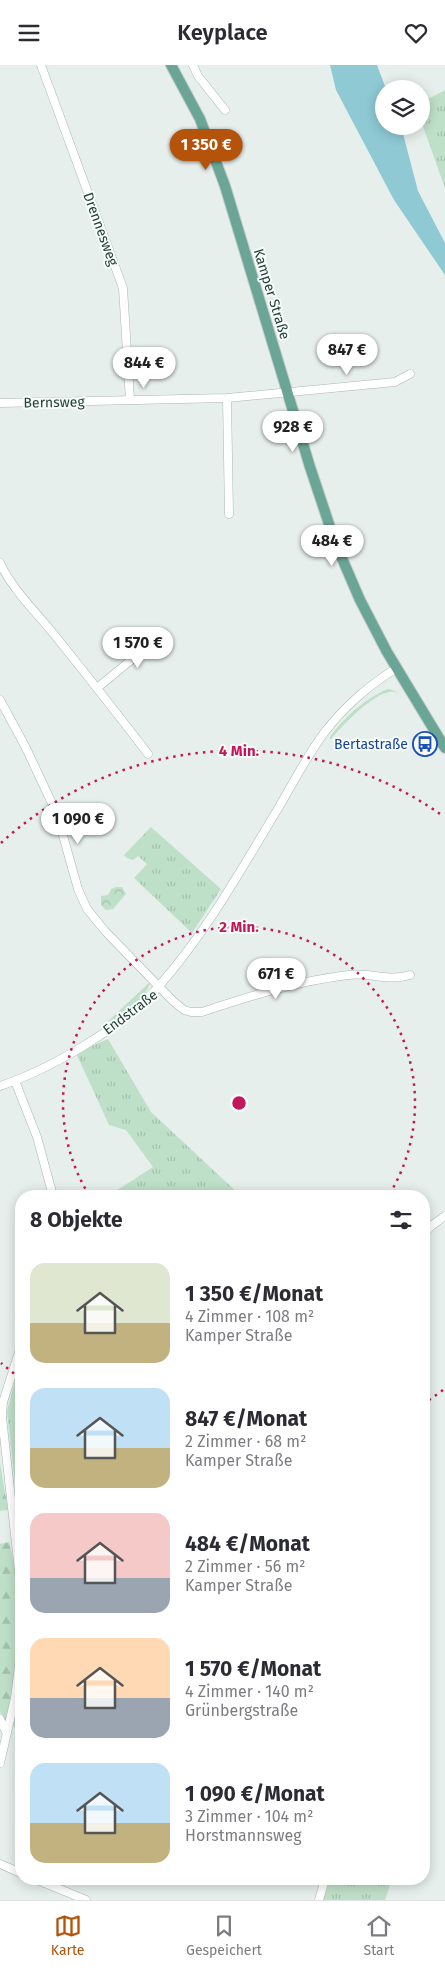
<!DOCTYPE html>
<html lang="de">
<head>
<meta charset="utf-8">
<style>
  body { margin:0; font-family:"Fira Sans",sans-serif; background:#f7f7f7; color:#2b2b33; height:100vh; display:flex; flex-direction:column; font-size:19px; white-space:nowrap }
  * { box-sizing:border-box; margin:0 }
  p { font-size:16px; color:#7c7c81 }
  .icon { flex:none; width:28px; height:28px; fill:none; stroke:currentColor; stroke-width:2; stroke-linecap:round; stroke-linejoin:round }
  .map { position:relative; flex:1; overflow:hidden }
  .drawer { position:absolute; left:15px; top:1125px; width:415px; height:695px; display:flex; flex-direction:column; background:#fff; border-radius:20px; box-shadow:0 2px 12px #0003 }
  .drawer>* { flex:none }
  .controls { position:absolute; left:375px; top:15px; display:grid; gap:10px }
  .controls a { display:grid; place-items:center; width:55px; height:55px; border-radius:50%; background:#fff; box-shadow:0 2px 12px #0003; font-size:25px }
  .price { position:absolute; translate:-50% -42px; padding:0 11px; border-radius:18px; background:#fff; color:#222; font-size:16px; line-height:32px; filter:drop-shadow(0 1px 2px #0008) }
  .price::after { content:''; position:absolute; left:50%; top:30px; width:15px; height:11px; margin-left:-8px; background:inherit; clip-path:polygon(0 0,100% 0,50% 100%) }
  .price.current { background:#b45309; color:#fff }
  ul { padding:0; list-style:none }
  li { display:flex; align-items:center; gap:15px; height:125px; padding:0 15px }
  li span { display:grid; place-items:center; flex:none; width:140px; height:100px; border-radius:15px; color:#555 }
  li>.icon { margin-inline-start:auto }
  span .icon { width:60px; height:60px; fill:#fffc; stroke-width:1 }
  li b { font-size:21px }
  h2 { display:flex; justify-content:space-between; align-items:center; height:60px; padding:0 15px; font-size:21px }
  header { display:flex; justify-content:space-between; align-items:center; height:65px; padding:0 15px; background:#fff; font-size:22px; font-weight:600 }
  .tab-bar { display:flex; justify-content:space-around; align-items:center; height:70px; border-top:1px solid #e1e1e2; background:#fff; font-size:14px; color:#7c7c81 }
  .tab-bar a { display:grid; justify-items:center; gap:2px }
  .tab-bar .current { color:#b45309 }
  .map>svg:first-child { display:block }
</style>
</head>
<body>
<header><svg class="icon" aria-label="menu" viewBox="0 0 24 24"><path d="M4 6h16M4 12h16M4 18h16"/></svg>Keyplace<svg class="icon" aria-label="heart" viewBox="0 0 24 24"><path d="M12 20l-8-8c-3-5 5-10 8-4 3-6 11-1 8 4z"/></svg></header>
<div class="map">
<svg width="445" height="1835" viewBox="0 0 445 1835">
  <defs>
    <pattern id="grass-tufts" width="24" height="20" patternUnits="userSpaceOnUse" patternTransform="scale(1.25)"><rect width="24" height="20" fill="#bfe0c8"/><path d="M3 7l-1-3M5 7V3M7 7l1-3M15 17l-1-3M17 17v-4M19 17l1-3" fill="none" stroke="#a4c1ad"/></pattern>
    <pattern id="forest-firs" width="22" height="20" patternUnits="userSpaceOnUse" patternTransform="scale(1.25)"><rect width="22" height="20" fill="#bfe0c8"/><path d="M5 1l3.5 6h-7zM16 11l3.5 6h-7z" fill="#a4c1ad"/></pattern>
    <pattern id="park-crowns" width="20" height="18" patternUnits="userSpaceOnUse" patternTransform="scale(1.25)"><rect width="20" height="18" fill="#bfe0c8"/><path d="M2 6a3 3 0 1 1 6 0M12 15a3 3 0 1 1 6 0" fill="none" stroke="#a4c1ad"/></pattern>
  </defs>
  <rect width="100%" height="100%" fill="#e6efeb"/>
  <path fill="url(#grass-tufts)" d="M 445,25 L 445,123 L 421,56 L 421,38 Z
    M 388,624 L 395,626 L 399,631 L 395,627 C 377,623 342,661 331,674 L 329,673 C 343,654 365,633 388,624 Z
    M 151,762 L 221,824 L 192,868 L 134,813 L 147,799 L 138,791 L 133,795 L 127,793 L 124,790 Z
    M 150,917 C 149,930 122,949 112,957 L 110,956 L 105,959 Z
    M 108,974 L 151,1047 L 241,1131 L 108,1131 L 153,1102 L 126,1065 L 109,1060 L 76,988 Z
    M 21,1293 L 21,1443 L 18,1444 L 7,1346 Z
    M 330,1814 L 392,1814 L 385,1835 L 323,1835 Z"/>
  <path fill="url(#forest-firs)" d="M 0,1398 L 8,1445 L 0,1446 Z
    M 9,1477 L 17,1511 L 21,1510 L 21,1666 L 5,1656 L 0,1647 L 0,1479 Z"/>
  <path fill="url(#park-crowns)" d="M 116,822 L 122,822 L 126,829 L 113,844 L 106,845 L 101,840 L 101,831 L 108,830 L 111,824 Z"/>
  <path fill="#8ec9d4" d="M 330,0 L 377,0 L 386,24 L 384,24 L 384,61 L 401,61 L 418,126 L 445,178 L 445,210 L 394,135 L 336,25 Z"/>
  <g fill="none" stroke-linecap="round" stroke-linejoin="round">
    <defs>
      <path id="minor" d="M 41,0 L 123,223 L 130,335
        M 193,0 L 198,11 L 225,45
        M 227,333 L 229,449
        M 0,338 L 227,333 L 395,317 L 410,309
        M 0,498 C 12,524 35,546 53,568 C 85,608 117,648 148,689
        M 97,623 L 164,568
        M 0,635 L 25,681 L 57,749 L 78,824 L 87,844 L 105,866 L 173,936 L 184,945 L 191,947 L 202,947 C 250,931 298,916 348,910 C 369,907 389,917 410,910
        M 15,1016 L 37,1072 L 53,1131
        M 0,1021 C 51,1004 123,962 159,921 C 206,868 242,803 279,742 C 293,718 307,691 324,668 C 343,643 370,619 397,603
        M 424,1169 L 431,1161 L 445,1151
        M 21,1281 L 3,1337 L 2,1352 L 21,1524
        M 0,1654 L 6,1667
        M 0,1698 L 15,1633 L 21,1585
        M 0,1799 L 21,1808
        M 35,1814 L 86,1835
        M 319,1835 L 325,1814"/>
      <path id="major" d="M 171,0 L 200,54 L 225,121 L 310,402 L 335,477 L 360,535 L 387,587 L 445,683"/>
    </defs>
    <use href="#minor" stroke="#a8b8b2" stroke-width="9"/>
    <use href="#major" stroke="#c2cac8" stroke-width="12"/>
    <use href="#minor" stroke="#fff" stroke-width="8"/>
    <use href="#major" stroke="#6aa596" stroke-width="10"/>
  </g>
  <g fill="none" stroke="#c2185b" stroke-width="2.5" stroke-dasharray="2.5 5">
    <path d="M89 1130A176 176 0 1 1 389 1130"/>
    <path d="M443 1325A352 352 0 0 1 426 1337M20 1313A352 352 0 0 1 1 1298M1 778A352 352 0 0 1 443 751"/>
  </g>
  <defs>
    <symbol id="bus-ring" viewBox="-11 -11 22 22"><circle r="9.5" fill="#f7fbf9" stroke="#1a4fb4" stroke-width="1.5"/><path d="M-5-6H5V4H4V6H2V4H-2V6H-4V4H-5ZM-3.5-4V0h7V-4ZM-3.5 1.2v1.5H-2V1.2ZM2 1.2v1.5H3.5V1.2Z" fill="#1a4fb4"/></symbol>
  </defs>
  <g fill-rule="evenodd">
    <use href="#bus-ring" x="411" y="665" width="28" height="28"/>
  </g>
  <g text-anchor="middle" stroke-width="4" stroke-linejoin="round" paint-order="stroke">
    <g font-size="14" fill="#24423a" stroke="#f7fbf9">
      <text transform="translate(101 164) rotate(70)" y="5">Drennesweg</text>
      <text transform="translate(272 229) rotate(73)" y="5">Kamper Straße</text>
      <text transform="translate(54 337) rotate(-1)" y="5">Bernsweg</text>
      <text transform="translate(130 947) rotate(-37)" y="5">Endstraße</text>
    </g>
    <g font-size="14" fill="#164399" stroke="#f7fbf9" text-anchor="end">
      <text x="408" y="684">Bertastraße</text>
    </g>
  </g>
  <circle cx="239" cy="1038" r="8" fill="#c2185b" stroke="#f7fbf9" stroke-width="2.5"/>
  <g font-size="15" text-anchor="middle" font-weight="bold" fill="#c2185b" stroke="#f7fbf9" stroke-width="4" stroke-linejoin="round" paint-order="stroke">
    <text x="239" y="691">4 Min.</text>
    <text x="239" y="867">2 Min.</text>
  </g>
</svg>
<div class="controls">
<a><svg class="icon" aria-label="layers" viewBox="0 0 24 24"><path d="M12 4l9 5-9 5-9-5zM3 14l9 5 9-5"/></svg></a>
</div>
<b class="price current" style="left:206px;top:106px">1 350 €</b>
<b class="price" style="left:347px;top:311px">847 €</b>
<b class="price" style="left:144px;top:324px">844 €</b>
<b class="price" style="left:293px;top:388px">928 €</b>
<b class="price" style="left:332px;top:502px">484 €</b>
<b class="price" style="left:138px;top:604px">1 570 €</b>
<b class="price" style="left:78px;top:780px">1 090 €</b>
<b class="price" style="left:276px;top:935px">671 €</b>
<section class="drawer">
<h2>8 Objekte<svg class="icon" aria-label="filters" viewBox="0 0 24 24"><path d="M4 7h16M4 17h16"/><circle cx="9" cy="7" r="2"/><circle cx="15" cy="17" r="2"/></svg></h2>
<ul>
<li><span style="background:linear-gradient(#dfe7d0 60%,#c2b280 0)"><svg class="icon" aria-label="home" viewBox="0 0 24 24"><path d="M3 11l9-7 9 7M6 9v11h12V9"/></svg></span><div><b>1 350 €/Monat</b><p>4 Zimmer · 108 m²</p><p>Kamper Straße</p></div></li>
<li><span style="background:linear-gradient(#bfe0f5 60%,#c2b280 0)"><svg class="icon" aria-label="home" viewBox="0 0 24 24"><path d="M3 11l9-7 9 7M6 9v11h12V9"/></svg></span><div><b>847 €/Monat</b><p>2 Zimmer · 68 m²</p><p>Kamper Straße</p></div></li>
<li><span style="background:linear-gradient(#f6c9c9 65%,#9aa5b1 0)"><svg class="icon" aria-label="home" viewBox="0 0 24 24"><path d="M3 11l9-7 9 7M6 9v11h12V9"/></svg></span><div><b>484 €/Monat</b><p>2 Zimmer · 56 m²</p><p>Kamper Straße</p></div></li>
<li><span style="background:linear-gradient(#ffd9b3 60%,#9aa5b1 0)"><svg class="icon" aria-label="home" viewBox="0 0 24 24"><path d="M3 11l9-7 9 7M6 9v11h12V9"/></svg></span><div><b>1 570 €/Monat</b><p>4 Zimmer · 140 m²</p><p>Grünbergstraße</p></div></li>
<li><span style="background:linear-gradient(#bfe0f5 60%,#c2b280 0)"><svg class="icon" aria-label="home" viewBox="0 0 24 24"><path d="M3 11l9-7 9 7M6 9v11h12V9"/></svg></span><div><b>1 090 €/Monat</b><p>3 Zimmer · 104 m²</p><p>Horstmannsweg</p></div></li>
</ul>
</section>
</div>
<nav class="tab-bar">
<a class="current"><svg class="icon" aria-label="map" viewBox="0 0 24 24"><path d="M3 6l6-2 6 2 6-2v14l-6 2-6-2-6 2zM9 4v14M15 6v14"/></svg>Karte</a>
<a><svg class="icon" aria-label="saved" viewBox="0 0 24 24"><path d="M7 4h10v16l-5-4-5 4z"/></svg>Gespeichert</a>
<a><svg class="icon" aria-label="home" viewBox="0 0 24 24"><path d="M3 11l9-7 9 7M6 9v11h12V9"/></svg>Start</a>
</nav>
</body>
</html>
